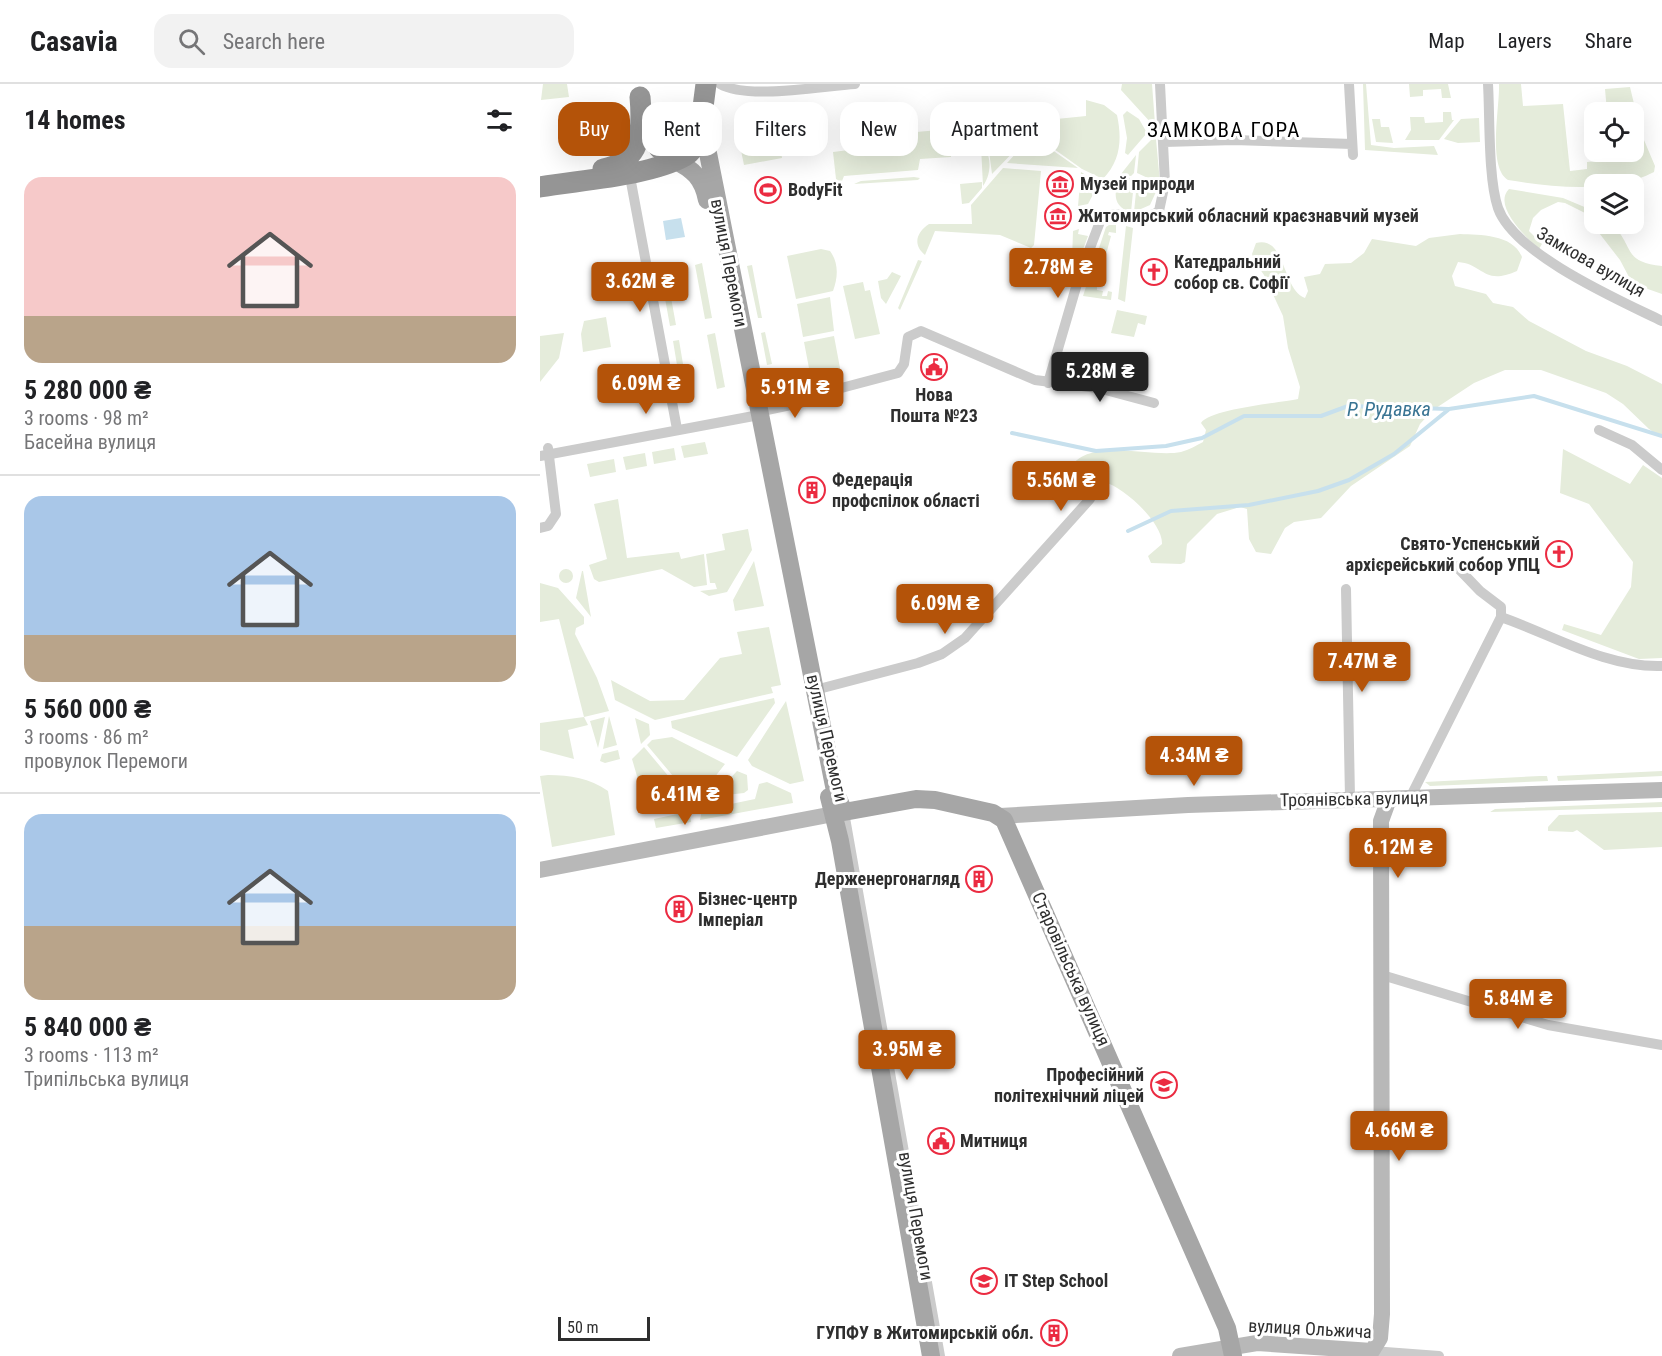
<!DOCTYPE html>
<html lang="en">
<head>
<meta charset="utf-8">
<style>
  body { margin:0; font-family:"Roboto Condensed",sans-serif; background:#f2f2f2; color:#202124; height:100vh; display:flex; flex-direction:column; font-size:22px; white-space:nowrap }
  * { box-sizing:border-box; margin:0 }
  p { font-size:20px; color:#757577 }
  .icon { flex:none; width:33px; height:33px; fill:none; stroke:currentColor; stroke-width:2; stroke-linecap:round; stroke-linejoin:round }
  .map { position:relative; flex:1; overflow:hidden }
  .details { display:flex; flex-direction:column; background:#fff; width:540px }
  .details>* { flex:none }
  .hud { position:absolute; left:18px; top:18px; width:570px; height:54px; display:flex; gap:12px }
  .buttons { position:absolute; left:1044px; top:18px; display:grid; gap:12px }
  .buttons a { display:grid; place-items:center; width:60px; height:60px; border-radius:12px; background:#fff; box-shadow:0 6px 24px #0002; font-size:30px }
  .scale { position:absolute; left:18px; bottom:15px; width:92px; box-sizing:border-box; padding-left:6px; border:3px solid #2e2e2e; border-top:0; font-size:16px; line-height:21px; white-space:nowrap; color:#2e2e2e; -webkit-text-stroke:4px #fff; paint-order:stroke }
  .price { position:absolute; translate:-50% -51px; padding:0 14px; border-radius:6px; background:#b45309; color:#fff; font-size:20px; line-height:39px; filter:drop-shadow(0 2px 3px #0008) }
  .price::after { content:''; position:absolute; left:50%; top:36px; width:18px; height:14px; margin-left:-9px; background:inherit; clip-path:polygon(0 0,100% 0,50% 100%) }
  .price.active { background:#222; color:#fff }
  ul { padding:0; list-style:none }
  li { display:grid; align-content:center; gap:12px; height:318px; padding:0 24px }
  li+li { border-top:2px solid #e0e0e0 }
  li span { display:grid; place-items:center; height:186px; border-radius:18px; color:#555 }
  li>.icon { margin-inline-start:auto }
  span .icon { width:108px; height:108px; fill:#fffc; stroke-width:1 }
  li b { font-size:26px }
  h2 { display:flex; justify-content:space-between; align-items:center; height:72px; padding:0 24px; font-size:26px }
  .chip { padding:0 21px; border-radius:18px; background:#fff; box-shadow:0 6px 24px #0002; font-size:21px; line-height:54px }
  .chip.active { background:#b45309; color:#fff }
  header { display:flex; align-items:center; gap:36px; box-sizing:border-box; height:84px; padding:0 30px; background:#fff; border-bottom:2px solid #e0e0e0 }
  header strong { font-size:28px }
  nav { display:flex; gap:33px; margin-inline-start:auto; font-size:21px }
  .search { width:420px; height:54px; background:#f2f2f2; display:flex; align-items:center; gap:15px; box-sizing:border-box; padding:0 21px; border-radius:18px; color:#757577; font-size:22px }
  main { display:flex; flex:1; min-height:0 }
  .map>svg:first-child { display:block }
</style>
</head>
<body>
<header>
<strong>Casavia</strong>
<div class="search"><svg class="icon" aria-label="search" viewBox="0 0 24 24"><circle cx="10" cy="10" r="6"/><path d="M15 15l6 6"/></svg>Search here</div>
<nav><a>Map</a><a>Layers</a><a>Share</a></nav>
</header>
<main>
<section class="details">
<h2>14 homes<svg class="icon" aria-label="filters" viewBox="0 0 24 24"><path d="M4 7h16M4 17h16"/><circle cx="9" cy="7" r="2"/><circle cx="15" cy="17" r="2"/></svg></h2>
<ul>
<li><span style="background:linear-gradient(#f6c9c9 75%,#b9a48a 0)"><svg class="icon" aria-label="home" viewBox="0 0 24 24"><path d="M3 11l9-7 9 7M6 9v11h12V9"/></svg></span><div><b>5 280 000 ₴</b><p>3 rooms · 98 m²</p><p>Басейна вулиця</p></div></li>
<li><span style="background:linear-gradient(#a9c7e8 75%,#b9a48a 0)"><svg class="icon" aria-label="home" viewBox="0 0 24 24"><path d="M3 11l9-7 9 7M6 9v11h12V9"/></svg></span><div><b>5 560 000 ₴</b><p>3 rooms · 86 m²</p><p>провулок Перемоги</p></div></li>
<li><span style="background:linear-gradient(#a9c7e8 60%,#b9a48a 0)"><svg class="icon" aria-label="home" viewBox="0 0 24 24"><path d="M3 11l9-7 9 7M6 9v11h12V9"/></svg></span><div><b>5 840 000 ₴</b><p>3 rooms · 113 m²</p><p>Трипільська вулиця</p></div></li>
</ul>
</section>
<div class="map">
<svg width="1122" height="1272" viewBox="0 0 1122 1272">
  <rect width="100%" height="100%" fill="#fff"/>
  <path fill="#e5ecdb" d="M 3,0 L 27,0 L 29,13 L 1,16 Z
    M 582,0 L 612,0 L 615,40 L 612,40 L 581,6 Z
    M 823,0 L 826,0 L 831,61 L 854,64 L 894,62 L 898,71 L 825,66 Z
    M 869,0 L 908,0 L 911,14 L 902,14 L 901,5 L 883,6 L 883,12 L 870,13 Z
    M 959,0 L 981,0 L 983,22 L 1023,20 L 1030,87 L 1047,85 L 1047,78 L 1071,76 L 1070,68 L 1094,68 L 1094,28 L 1067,28 L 1065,5 L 1090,3 L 1101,49 L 1115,82 L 1114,88 C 1074,110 1012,103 968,96 C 947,83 960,23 959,0 Z
    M 546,16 L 564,21 L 577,31 C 582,55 581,76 563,95 L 542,85 L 493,50 L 493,39 L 497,37 L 546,32 Z
    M 587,27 L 599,35 L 607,49 L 588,71 L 585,69 L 587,54 L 583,31 Z
    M 903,28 L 911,28 L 912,36 L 914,36 L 899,56 L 865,56 L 871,46 L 870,33 L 884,33 L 885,39 L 903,38 Z
    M 939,34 L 940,58 L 918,59 L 904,55 L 921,35 Z
    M 832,35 L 840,35 L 841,43 L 849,43 L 853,59 L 836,58 Z
    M 236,36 L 242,74 L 204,81 L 198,52 L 200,42 L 207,38 Z
    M 482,39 L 489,43 L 488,53 L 452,90 L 449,67 L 437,49 L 437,43 Z
    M 422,44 L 433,49 L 439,58 L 410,60 L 411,73 L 380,75 L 378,86 L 304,92 L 298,107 L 297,104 L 293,68 L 309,66 L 308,54 Z
    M 495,54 L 538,84 L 467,79 L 489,55 Z
    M 612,55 L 616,55 L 620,99 L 610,121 L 594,128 L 597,98 L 600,95 L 610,95 L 597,89 L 599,68 Z
    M 441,62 L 444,62 C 452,74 451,91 443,102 Z
    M 596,71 L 594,89 L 591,92 L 581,90 Z
    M 463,84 L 501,87 L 494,161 L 491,164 L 460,151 L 395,147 L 385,171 C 372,160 377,148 389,140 L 432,140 L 431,121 Z
    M 541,88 L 559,99 L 548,120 L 538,122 Z
    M 374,93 L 380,94 L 378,96 L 314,100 L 321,97 Z
    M 580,93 L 590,94 L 594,98 L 591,128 C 573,123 573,109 580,93 Z
    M 442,98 L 442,104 L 429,119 L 422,120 L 420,100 Z
    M 969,105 L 1023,114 L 1054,127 L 1054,140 L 1072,140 C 1095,163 1082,178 1122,182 L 1122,210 L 1105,204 L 1089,193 L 1080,176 L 1056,145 L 1049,131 L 1025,119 L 1018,118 L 1001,126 L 993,134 L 989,147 L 1002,160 L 999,165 C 987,154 952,122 969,105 Z
    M 569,141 L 576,141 L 576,149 L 569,148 L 568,151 L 571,152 L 564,178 L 555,176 L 566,143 Z
    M 586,142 L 593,144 L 585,218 L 578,215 Z
    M 539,145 L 538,150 L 548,152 L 542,168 L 532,177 L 533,147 Z
    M 920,150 C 940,151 973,150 982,173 L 977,187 C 943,202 944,180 918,178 L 912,192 L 915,202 L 946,210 L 953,219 L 973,223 L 989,237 L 1046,267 L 1087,282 L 1122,300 L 1122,354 L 1109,345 L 1083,320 L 1066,309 L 1001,286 L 965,286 L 934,299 L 893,326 L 880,340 L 870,362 L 811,402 L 781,434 L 754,438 L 745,444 L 731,470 L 716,468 L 709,455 L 707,425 L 700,423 L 677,430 L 647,460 L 645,478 L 641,480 L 611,479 L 608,472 L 622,460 C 623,439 584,403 564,398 C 554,397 546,404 537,398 C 531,394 530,388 531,382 C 553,353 610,374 641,368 C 649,366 657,361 663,358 L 666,346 L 661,339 C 670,325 739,319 758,315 L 760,303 L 748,264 L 743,232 L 724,191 L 715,178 L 712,170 L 716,159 C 746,151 742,206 765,214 L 768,207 L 764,193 L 780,190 L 785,180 L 811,179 L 824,169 L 832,155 L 876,162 L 889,154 Z
    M 281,165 L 290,167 C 299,179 298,194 293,207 L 256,215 L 247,172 Z
    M 378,176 L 382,177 L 360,226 L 358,224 Z
    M 162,179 L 172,234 L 165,235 L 155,181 Z
    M 212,181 L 222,234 L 218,234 L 207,182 Z
    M 552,184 L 565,185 L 562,202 L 557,202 L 557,206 L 563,207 L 562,212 L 567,212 L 568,207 L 572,208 L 571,216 L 543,212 Z
    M 126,186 L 136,241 L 130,242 L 120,187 Z
    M 352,188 L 361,192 L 346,220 L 341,214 L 338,197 L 347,195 Z
    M 323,198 L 325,207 L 330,206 L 340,250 L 315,255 L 303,202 Z
    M 290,213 L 294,247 L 263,253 L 257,220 Z
    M 577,226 L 607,232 L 605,241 L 598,239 L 594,253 L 571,249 Z
    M 66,233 L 71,263 L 43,268 L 41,250 L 44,237 Z
    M 225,248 L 232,280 L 227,281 L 221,249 Z
    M 24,249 L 19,274 L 0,298 L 0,252 Z
    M 175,249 L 185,303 L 177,305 L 167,251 Z
    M 294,252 L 300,284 L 289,298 L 273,305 L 264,258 Z
    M 139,256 L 148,310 L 142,311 L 133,257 Z
    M 165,358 L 168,370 L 144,374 L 141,362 Z
    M 134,364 L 136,376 L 114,380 L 112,368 Z
    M 1023,365 L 1090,400 L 1103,381 L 1122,394 L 1122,574 L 1099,575 L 1022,546 L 1024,540 L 1061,551 L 1091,503 L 1093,478 L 1049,420 L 1020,409 Z
    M 105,369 L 107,382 L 86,386 L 83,373 Z
    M 74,375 L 76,388 L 50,393 L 47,380 Z
    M 78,415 L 87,474 L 139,468 L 141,475 L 164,470 L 167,501 L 154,503 L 122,485 L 59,498 L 54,495 L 49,481 L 67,475 L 54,420 Z
    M 208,445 L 212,466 L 187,508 L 169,512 L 160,507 L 177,505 L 175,499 L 170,499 L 166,470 L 185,466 L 182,450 Z
    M 214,477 L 224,522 L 195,527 L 193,516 Z
    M19 492a7 7 0 1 1 14 0a7 7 0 1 1-14 0Z
    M 42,487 L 43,487 L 51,533 L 36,514 Z
    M 0,499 L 18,504 L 44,533 L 44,540 L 36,544 L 35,550 L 57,594 L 69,627 L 44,633 L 48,641 L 28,646 L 34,675 L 0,666 L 0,639 L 44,633 L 19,535 L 0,538 Z
    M 229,543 L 241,601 L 231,603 L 233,609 L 115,636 L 75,616 L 71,596 L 110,617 L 144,616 L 180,574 L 202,570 L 197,548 Z
    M 234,614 L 235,619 L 197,673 L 132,644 L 131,637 Z
    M 246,617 L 264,697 L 250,700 L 212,682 L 208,676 Z
    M 69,632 L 77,661 L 63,665 Z
    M 65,633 L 58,664 L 50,637 Z
    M 95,634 L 109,640 L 110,651 L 101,660 Z
    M 132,653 L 185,680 L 174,694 L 172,709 L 166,716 L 151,720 L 138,698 L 107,661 L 112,656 Z
    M 104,663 L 135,700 L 146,721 L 119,726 L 106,723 L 92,675 Z
    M 78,666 L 80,675 L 65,679 L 60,677 L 62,670 Z
    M 197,687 L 207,691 L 208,706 L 204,709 L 186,711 L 183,707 L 184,701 Z
    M 1122,687 L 1122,692 L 1018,697 L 1017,692 Z
    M 8,691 C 31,691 49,694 68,707 L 75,751 L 12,763 L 0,692 Z
    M 1000,692 L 1007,692 L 1008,697 L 890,702 L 885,698 Z
    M 227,698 L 251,709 L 253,719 L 160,736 L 162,726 L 215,715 L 219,700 Z
    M 1122,718 L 1122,723 L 950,728 L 955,725 Z
    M 147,728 L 150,730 L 151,738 L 116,744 L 114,735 Z
    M 1122,728 L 1122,763 L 1064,766 L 1037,746 L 1033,748 L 1008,747 L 1008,743 L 1019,731 Z
    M 870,746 C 886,749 884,762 884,775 L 874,776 L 857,753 Z
    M 855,756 L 855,757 L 871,777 L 854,777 Z"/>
  <path fill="#c7e0ed" d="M 141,134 L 145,153 L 126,156 L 123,137 Z"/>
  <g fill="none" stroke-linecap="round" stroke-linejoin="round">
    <path stroke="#c7e0ed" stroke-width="4" d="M 472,349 L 556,367 L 626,362 L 662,354 L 704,332 L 781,332 L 808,322 L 909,325 L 994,312 L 1122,352
      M 588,447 L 631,427 L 709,421 L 778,407 L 809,396 L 854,370 L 908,326"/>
    <path stroke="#cbcbcb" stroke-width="10" d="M 180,0 C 207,16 282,2 315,0
      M 809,0 L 813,71
      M 948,0 C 950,33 948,95 958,124 C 974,170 1079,216 1122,237
      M 624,58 L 694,56 L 812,60
      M 84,90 L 91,98 L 137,345
      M 508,299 L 539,193 L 561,135 C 578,122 600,141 619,127 L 625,99 L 620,0
      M 218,328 L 260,319 L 290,307 L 358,289 L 364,280 L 368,253 L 381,247 L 495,296 L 558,304 L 614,319
      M 1059,346 L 1092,361 L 1122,386
      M 0,372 L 219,331
      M 0,444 L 8,442 L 16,430 L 8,364
      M 916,482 L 940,507 L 961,523 L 961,533
      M 806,505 L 810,714
      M 275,606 L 378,579 L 402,570 L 425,554 L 550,415
      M 870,714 L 961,533 C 1013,551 1066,584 1122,582
      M 304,728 L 400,1272
      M 842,891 L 1008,941 L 1122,961
      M 832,1267 L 899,1272"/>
    <path stroke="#b8b8b8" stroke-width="16" d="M 460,732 L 648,721 L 1122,706
      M 0,786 L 304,728
      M 640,1272 L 717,1259 L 832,1267 L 840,1254 L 842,1230 L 841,737 L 849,715"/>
    <path stroke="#a6a6a6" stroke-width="18" d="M 162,39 L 295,707 L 304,728 L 376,715 L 395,716 L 453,729 L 464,736 L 687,1244 L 693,1272
      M 134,76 C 153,85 163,95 167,116
      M 289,713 L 300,757 L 391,1272"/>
    <path stroke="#959595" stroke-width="21" d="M 105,30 L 119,64 L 134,76
      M 63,85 C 102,78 103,45 100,13
      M 0,103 C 40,96 110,92 145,72 C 152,68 156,61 159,54 L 166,0"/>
  </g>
  <defs>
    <symbol id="museum-ring" viewBox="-11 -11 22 22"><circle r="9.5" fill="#fff" stroke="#eb2b41" stroke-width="1.5"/><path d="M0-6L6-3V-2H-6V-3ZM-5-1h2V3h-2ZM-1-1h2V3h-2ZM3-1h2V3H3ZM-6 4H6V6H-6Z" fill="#eb2b41"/></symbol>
    <symbol id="stadium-ring" viewBox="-11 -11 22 22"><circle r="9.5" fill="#fff" stroke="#eb2b41" stroke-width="1.5"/><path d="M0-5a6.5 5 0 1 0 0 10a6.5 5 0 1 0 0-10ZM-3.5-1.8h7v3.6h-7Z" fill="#eb2b41"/></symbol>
    <symbol id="church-ring" viewBox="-11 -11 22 22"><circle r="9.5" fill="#fff" stroke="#eb2b41" stroke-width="1.5"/><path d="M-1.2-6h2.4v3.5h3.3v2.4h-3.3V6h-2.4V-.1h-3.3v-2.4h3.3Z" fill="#eb2b41"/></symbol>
    <symbol id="civic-ring" viewBox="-11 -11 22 22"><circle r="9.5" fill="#fff" stroke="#eb2b41" stroke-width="1.5"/><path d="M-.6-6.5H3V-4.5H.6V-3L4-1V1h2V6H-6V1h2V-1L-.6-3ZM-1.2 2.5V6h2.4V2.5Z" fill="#eb2b41"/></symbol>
    <symbol id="building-ring" viewBox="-11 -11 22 22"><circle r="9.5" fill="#fff" stroke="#eb2b41" stroke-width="1.5"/><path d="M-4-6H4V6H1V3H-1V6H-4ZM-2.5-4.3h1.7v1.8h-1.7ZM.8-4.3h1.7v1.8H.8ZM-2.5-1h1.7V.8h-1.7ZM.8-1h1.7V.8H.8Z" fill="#eb2b41"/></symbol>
    <symbol id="university-ring" viewBox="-11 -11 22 22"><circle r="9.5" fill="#fff" stroke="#eb2b41" stroke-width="1.5"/><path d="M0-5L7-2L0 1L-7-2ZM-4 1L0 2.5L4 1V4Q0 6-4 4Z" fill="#eb2b41"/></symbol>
    <symbol id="school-ring" viewBox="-11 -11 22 22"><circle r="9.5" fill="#fff" stroke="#eb2b41" stroke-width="1.5"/><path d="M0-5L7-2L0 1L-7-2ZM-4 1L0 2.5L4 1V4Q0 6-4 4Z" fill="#eb2b41"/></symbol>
  </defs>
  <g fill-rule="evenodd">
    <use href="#museum-ring" x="505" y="85" width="30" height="30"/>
    <use href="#stadium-ring" x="213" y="91" width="30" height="30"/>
    <use href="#museum-ring" x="503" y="117" width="30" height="30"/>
    <use href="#church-ring" x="599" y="173" width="30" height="30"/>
    <use href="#civic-ring" x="379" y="268" width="30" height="30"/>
    <use href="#building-ring" x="257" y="391" width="30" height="30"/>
    <use href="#church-ring" x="1004" y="455" width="30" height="30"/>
    <use href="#building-ring" x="424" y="780" width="30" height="30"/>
    <use href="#building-ring" x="124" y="810" width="30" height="30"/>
    <use href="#university-ring" x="609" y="986" width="30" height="30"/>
    <use href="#civic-ring" x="386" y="1042" width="30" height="30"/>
    <use href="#school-ring" x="429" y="1182" width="30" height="30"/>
    <use href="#building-ring" x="499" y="1234" width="30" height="30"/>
  </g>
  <g text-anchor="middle" stroke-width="6" stroke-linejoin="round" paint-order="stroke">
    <g font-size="18" font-weight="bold" fill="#2e2e2e" stroke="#fff" text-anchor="start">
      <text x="540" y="106">Музей природи</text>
      <text x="248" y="112">BodyFit</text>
      <text x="538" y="138">Житомирський обласний краєзнавчий музей</text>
      <text x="634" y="184">Катедральний<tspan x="634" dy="21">собор св. Софії</tspan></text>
      <text x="394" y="317" text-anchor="middle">Нова<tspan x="394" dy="21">Пошта №23</tspan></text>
      <text x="292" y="402">Федерація<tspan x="292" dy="21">профспілок області</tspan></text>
      <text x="1000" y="466" text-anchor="end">Свято-Успенський<tspan x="1000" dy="21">архієрейський собор УПЦ</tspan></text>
      <text x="420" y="801" text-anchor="end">Держенергонагляд</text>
      <text x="158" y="821">Бізнес-центр<tspan x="158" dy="21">Імперіал</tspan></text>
      <text x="604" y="997" text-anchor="end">Професійний<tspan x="604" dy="21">політехнічний ліцей</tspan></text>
      <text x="420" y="1063">Митниця</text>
      <text x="464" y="1203">IT Step School</text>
      <text x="494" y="1255" text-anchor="end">ГУПФУ в Житомирській обл.</text>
    </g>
    <g font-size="18" fill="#2e2e2e" stroke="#fff">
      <text transform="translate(1051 178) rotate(30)" y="6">Замкова вулиця</text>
      <text transform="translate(189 179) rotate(79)" y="6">вулиця Перемоги</text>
      <text transform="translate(287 654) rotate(77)" y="6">вулиця Перемоги</text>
      <text transform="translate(814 715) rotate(-1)" y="6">Троянівська вулиця</text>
      <text transform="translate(531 885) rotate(66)" y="6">Старовільська вулиця</text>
      <text transform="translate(376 1132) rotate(80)" y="6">вулиця Перемоги</text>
      <text transform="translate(770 1245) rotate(3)" y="6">вулиця Ольжича</text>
    </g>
    <g font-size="20" font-style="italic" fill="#397493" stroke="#fff">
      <text x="849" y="332">Р. Рудавка</text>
    </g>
    <g font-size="21" letter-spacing="1.5" fill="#000" stroke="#fff">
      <text x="684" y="53">ЗАМКОВА ГОРА</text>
    </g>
  </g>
</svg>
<div class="buttons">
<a><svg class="icon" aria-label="locate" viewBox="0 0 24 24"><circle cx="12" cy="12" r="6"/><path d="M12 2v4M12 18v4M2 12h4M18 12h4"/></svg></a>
<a><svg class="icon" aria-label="layers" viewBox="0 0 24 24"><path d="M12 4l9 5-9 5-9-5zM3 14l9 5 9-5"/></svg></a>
</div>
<div class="scale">50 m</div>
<b class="price" style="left:518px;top:215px">2.78M ₴</b>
<b class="price" style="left:100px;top:229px">3.62M ₴</b>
<b class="price active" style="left:560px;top:319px">5.28M ₴</b>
<b class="price" style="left:106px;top:331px">6.09M ₴</b>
<b class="price" style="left:255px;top:335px">5.91M ₴</b>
<b class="price" style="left:521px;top:428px">5.56M ₴</b>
<b class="price" style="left:405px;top:551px">6.09M ₴</b>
<b class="price" style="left:822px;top:609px">7.47M ₴</b>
<b class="price" style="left:654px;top:703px">4.34M ₴</b>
<b class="price" style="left:145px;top:742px">6.41M ₴</b>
<b class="price" style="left:858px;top:795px">6.12M ₴</b>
<b class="price" style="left:978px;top:946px">5.84M ₴</b>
<b class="price" style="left:367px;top:997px">3.95M ₴</b>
<b class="price" style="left:859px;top:1078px">4.66M ₴</b>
<div class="hud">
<a class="chip active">Buy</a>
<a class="chip">Rent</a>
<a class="chip">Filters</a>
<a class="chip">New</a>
<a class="chip">Apartment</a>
</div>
</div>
</main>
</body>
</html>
